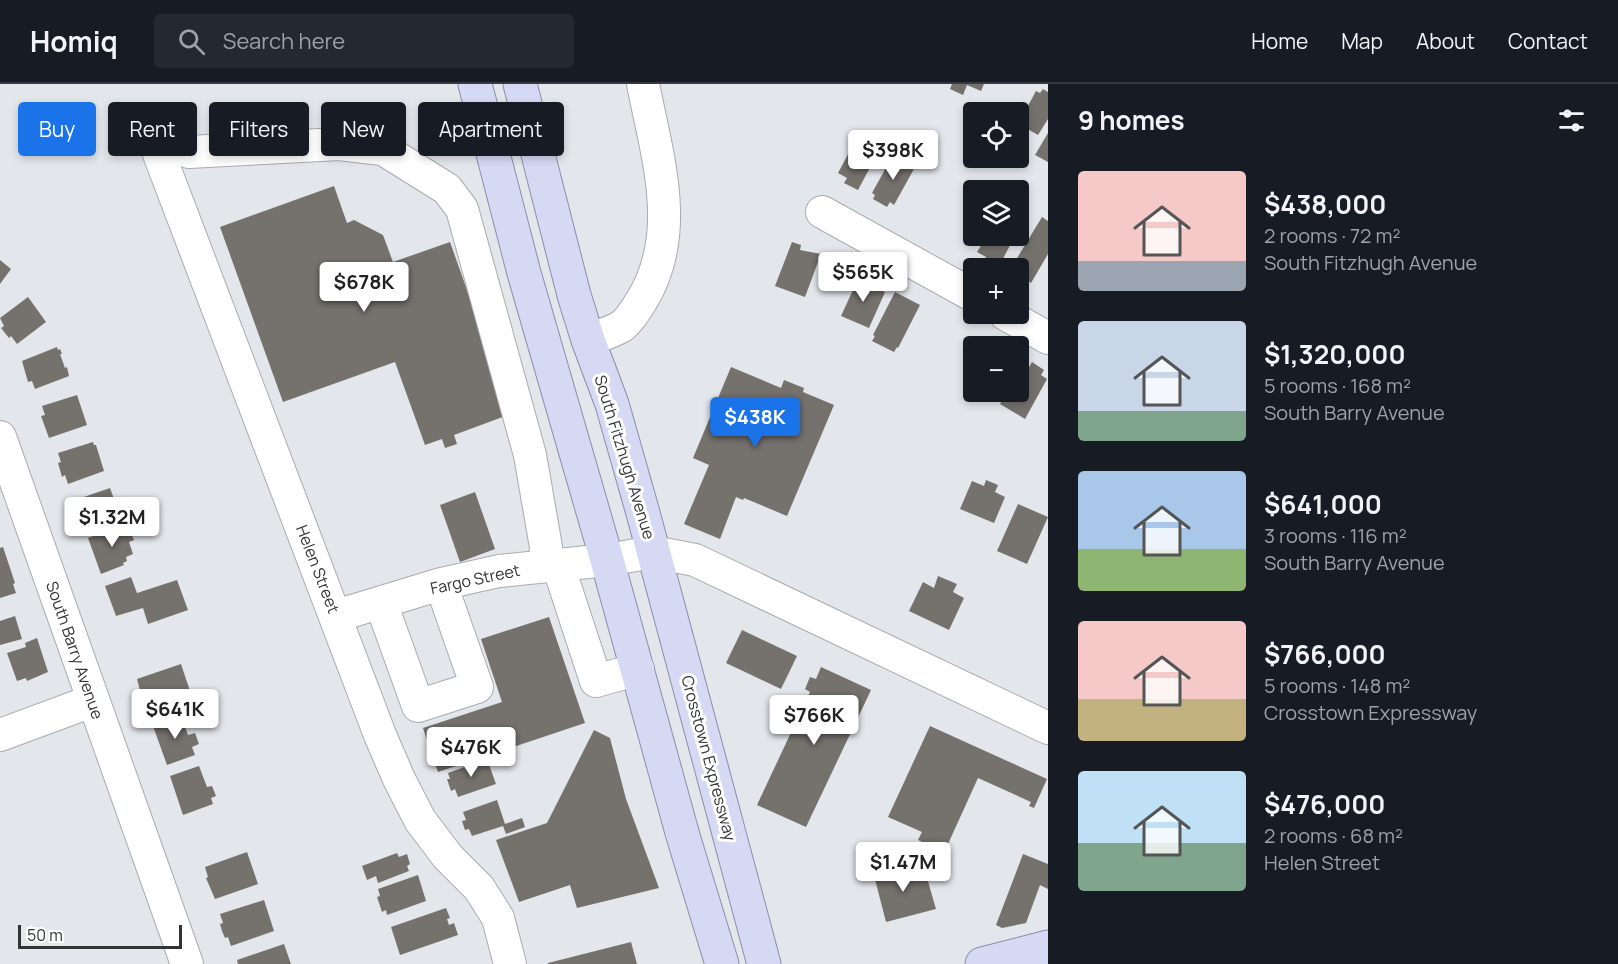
<!DOCTYPE html>
<html lang="en">
<head>
<meta charset="utf-8">
<style>
  body { margin:0; font-family:Manrope,sans-serif; background:#242831; color:#f1f3f6; height:100vh; display:flex; flex-direction:column; font-size:22px; white-space:nowrap }
  * { box-sizing:border-box; margin:0 }
  p { font-size:20px; color:#9ea1a6 }
  .icon { flex:none; width:33px; height:33px; fill:none; stroke:currentColor; stroke-width:2; stroke-linecap:round; stroke-linejoin:round }
  .map { position:relative; flex:1; overflow:hidden }
  .side { display:flex; flex-direction:column; background:#171b24; width:570px }
  .side>* { flex:none }
  .guide { position:absolute; left:18px; top:18px; width:570px; height:54px; display:flex; gap:12px }
  .tools { position:absolute; left:963px; top:18px; display:grid; gap:12px }
  .tools a { display:grid; place-items:center; width:66px; height:66px; border-radius:6px; background:#171b24; box-shadow:0 3px 9px #0003; font-size:30px }
  .scale { position:absolute; left:18px; bottom:15px; width:164px; box-sizing:border-box; padding-left:6px; border:3px solid #323335; border-top:0; font-size:16px; line-height:21px; white-space:nowrap; color:#323335; -webkit-text-stroke:4px #fff; paint-order:stroke }
  .price { position:absolute; translate:-50% -51px; padding:0 14px; border-radius:6px; background:#fff; color:#222; font-size:20px; line-height:39px; filter:drop-shadow(0 2px 3px #0008) }
  .price::after { content:''; position:absolute; left:50%; top:36px; width:18px; height:14px; margin-left:-9px; background:inherit; clip-path:polygon(0 0,100% 0,50% 100%) }
  .price.active { background:#1a73e8; color:#fff }
  ul { padding:0; list-style:none }
  li { display:flex; align-items:center; gap:18px; height:150px; padding:0 30px }
  li span { display:grid; place-items:center; flex:none; width:168px; height:120px; border-radius:6px; color:#555 }
  li>.icon { margin-inline-start:auto }
  span .icon { width:72px; height:72px; fill:#fffc; stroke-width:1 }
  li b { font-size:26px }
  h2 { display:flex; justify-content:space-between; align-items:center; height:72px; padding:0 30px; font-size:26px }
  .tag { padding:0 21px; border-radius:6px; background:#171b24; box-shadow:0 3px 9px #0003; font-size:21px; line-height:54px }
  .tag.active { background:#1a73e8; color:#fff }
  header { display:flex; align-items:center; gap:36px; box-sizing:border-box; height:84px; padding:0 30px; background:#171b24; border-bottom:2px solid #363941 }
  header strong { font-size:28px }
  nav { display:flex; gap:33px; margin-inline-start:auto; font-size:21px }
  .search { width:420px; height:54px; background:#242831; display:flex; align-items:center; gap:15px; box-sizing:border-box; padding:0 21px; border-radius:6px; color:#9ea1a6; font-size:22px }
  main { display:flex; flex:1; min-height:0 }
  .map>svg:first-child { display:block }
</style>
</head>
<body>
<header>
<strong>Homiq</strong>
<div class="search"><svg class="icon" aria-label="search" viewBox="0 0 24 24"><circle cx="10" cy="10" r="6"/><path d="M15 15l6 6"/></svg>Search here</div>
<nav><a>Home</a><a>Map</a><a>About</a><a>Contact</a></nav>
</header>
<main>
<div class="map">
<svg width="1048" height="880" viewBox="0 0 1048 880">
  <rect width="100%" height="100%" fill="#e3e6eb"/>
  <path fill="#75716d" d="M 952,0 L 984,0 L 981,7 L 967,1 L 963,11 L 950,5 Z
    M 1043,5 L 1048,8 L 1048,35 L 1038,51 L 1024,43 L 1027,36 L 1022,33 L 1036,7 L 1040,9 Z
    M 1048,49 L 1048,78 L 1035,71 Z
    M 856,59 L 872,67 L 869,73 L 874,76 L 858,106 L 844,99 L 847,94 L 838,89 L 852,63 L 854,64 Z
    M 893,71 L 915,83 L 894,121 L 890,118 L 887,123 L 873,115 L 875,111 L 872,109 Z
    M 334,102 L 347,139 L 354,136 L 383,151 L 393,178 L 450,158 L 511,330 L 454,351 L 457,360 L 445,364 L 442,355 L 425,361 L 395,278 L 283,318 L 220,143 Z
    M 1042,133 L 1048,137 L 1048,170 L 1031,199 L 1027,196 L 1025,200 L 1018,197 L 1018,184 L 1011,184 Z
    M 987,152 L 1015,152 L 998,184 L 984,178 L 986,173 L 977,168 Z
    M 792,158 L 801,161 L 800,166 L 821,170 L 805,213 L 775,202 Z
    M 0,176 L 11,185 L 0,200 Z
    M 859,193 L 873,199 L 871,202 L 885,208 L 869,244 L 841,232 Z
    M 895,208 L 920,221 L 898,264 L 897,263 L 894,268 L 872,257 L 875,252 L 873,251 Z
    M 28,213 L 46,238 L 17,260 L 11,252 L 9,254 L 1,244 L 4,242 L 0,234 Z
    M 57,263 L 58,266 L 60,265 L 62,270 L 60,270 L 65,284 L 67,283 L 69,292 L 35,305 L 32,297 L 28,298 L 22,277 Z
    M 1032,278 L 1044,286 L 1041,291 L 1047,295 L 1025,335 L 1000,320 L 1007,308 L 1018,308 L 1018,289 L 1023,281 L 1028,285 Z
    M 731,283 L 781,304 L 784,296 L 804,304 L 803,308 L 834,321 L 787,432 L 744,414 L 743,416 L 736,413 L 720,455 L 684,440 L 709,381 L 693,374 Z
    M 77,311 L 87,341 L 49,354 L 41,332 L 45,331 L 42,322 Z
    M 93,358 L 94,361 L 96,361 L 104,387 L 68,400 L 65,391 L 62,393 L 58,379 L 61,378 L 58,369 Z
    M 986,396 L 998,401 L 995,408 L 1005,413 L 994,439 L 960,425 L 972,397 L 984,402 Z
    M 110,404 L 121,434 L 86,446 L 75,416 Z
    M 475,408 L 495,465 L 460,478 L 440,421 Z
    M 1018,420 L 1048,433 L 1027,480 L 997,467 Z
    M 127,439 L 134,456 L 129,458 L 133,470 L 126,473 L 127,477 L 123,479 L 124,481 L 101,490 L 88,454 Z
    M 3,463 L 15,499 L 13,500 L 16,509 L 0,514 L 0,464 Z
    M 938,492 L 957,500 L 953,508 L 964,514 L 949,546 L 909,527 L 923,498 L 934,504 Z
    M 131,493 L 137,509 L 177,496 L 188,526 L 148,540 L 143,524 L 116,532 L 105,502 Z
    M 15,532 L 22,555 L 0,561 L 0,537 Z
    M 549,533 L 585,639 L 438,688 L 423,644 L 502,618 L 481,555 Z
    M 742,546 L 797,572 L 781,605 L 726,579 Z
    M 37,554 L 48,588 L 27,597 L 26,594 L 17,597 L 7,569 L 26,563 L 25,559 Z
    M 181,580 L 192,613 L 148,628 L 145,618 L 143,618 L 137,595 Z
    M 821,583 L 871,606 L 806,743 L 757,721 L 810,608 L 805,605 L 810,593 L 816,595 Z
    M 181,631 L 188,651 L 195,649 L 199,660 L 192,663 L 195,671 L 167,681 L 153,642 Z
    M 930,642 L 1047,695 L 1034,724 L 1029,722 L 1031,718 L 978,694 L 948,760 L 945,759 L 941,767 L 918,756 L 922,748 L 888,733 Z
    M 594,646 L 610,654 L 626,715 L 659,804 L 577,824 L 570,801 L 519,818 L 496,756 L 547,739 Z
    M 487,675 L 496,700 L 458,713 L 455,705 L 451,707 L 447,695 L 450,695 L 448,689 Z
    M 199,682 L 207,703 L 212,702 L 216,712 L 211,714 L 213,720 L 183,731 L 170,692 Z
    M 497,716 L 505,740 L 522,734 L 525,743 L 506,750 L 503,742 L 472,752 L 469,745 L 465,746 L 462,737 L 466,736 L 463,728 Z
    M 247,768 L 258,800 L 215,815 L 206,794 L 208,793 L 205,783 Z
    M 397,769 L 399,773 L 407,770 L 410,780 L 407,782 L 409,787 L 378,799 L 376,792 L 367,796 L 362,782 Z
    M 1023,770 L 1048,780 L 1048,805 L 1040,801 L 1026,839 L 1002,844 L 996,841 Z
    M 870,776 L 901,791 L 925,787 L 936,825 L 886,838 Z
    M 418,791 L 426,817 L 387,831 L 386,826 L 382,828 L 377,813 L 380,812 L 378,805 Z
    M 264,816 L 274,847 L 231,862 L 228,853 L 225,854 L 222,847 L 220,840 L 223,839 L 220,830 Z
    M 446,824 L 450,834 L 447,835 L 449,841 L 454,839 L 458,851 L 400,871 L 391,843 Z
    M 631,858 L 637,880 L 548,880 L 548,879 Z
    M 284,860 L 291,880 L 238,880 L 237,876 Z"/>
  <g fill="none" stroke-linecap="round" stroke-linejoin="round">
    <defs>
      <path id="minor" d="M 189,68 L 339,60 L 383,65 L 447,105 L 462,125 L 530,371 L 546,463 L 545,482
        M 159,70 L 380,651 L 399,695 L 420,736 L 448,773 L 479,804 L 498,834 L 510,880
        M 822,128 L 974,212
        M 1005,230 L 1048,254
        M 588,256 C 598,252 613,248 622,242 C 631,235 636,225 642,216 C 683,149 657,72 643,0
        M 0,353 L 187,880
        M 558,481 L 596,597 L 638,585
        M 381,519 L 418,622 L 477,603 L 441,500
        M 336,532 L 441,500 L 499,487 L 607,476 L 653,468 L 695,476 L 1048,644
        M 0,651 L 92,617"/>
      <path id="major" d="M 475,0 L 524,189 L 607,476 L 683,752 L 722,880
        M 520,0 L 574,211 L 588,256 L 612,320 L 643,429 L 764,880
        M 982,880 L 1048,863"/>
    </defs>
    <use href="#minor" stroke="#a9abb0" stroke-width="34"/>
    <use href="#major" stroke="#8a8eab" stroke-width="35"/>
    <use href="#minor" stroke="#fff" stroke-width="32"/>
    <use href="#major" stroke="#d6d9f3" stroke-width="33"/>
  </g>
  <g text-anchor="middle" stroke-width="6" stroke-linejoin="round" paint-order="stroke">
    <g font-size="16" fill="#323335" stroke="#fff">
      <text transform="translate(625 373) rotate(73)" y="6">South Fitzhugh Avenue</text>
      <text transform="translate(318 485) rotate(69)" y="6">Helen Street</text>
      <text transform="translate(475 495) rotate(-12)" y="6">Fargo Street</text>
      <text transform="translate(75 566) rotate(71)" y="6">South Barry Avenue</text>
      <text transform="translate(709 674) rotate(75)" y="6">Crosstown Expressway</text>
    </g>
  </g>
</svg>
<div class="tools">
<a><svg class="icon" aria-label="locate" viewBox="0 0 24 24"><circle cx="12" cy="12" r="6"/><path d="M12 2v4M12 18v4M2 12h4M18 12h4"/></svg></a>
<a><svg class="icon" aria-label="layers" viewBox="0 0 24 24"><path d="M12 4l9 5-9 5-9-5zM3 14l9 5 9-5"/></svg></a>
<a>+</a>
<a>−</a>
</div>
<div class="scale">50 m</div>
<b class="price" style="left:893px;top:97px">$398K</b>
<b class="price" style="left:863px;top:219px">$565K</b>
<b class="price" style="left:364px;top:229px">$678K</b>
<b class="price active" style="left:755px;top:364px">$438K</b>
<b class="price" style="left:112px;top:464px">$1.32M</b>
<b class="price" style="left:175px;top:656px">$641K</b>
<b class="price" style="left:814px;top:662px">$766K</b>
<b class="price" style="left:471px;top:694px">$476K</b>
<b class="price" style="left:903px;top:809px">$1.47M</b>
<div class="guide">
<a class="tag active">Buy</a>
<a class="tag">Rent</a>
<a class="tag">Filters</a>
<a class="tag">New</a>
<a class="tag">Apartment</a>
</div>
</div>
<section class="side">
<h2>9 homes<svg class="icon" aria-label="filters" viewBox="0 0 24 24"><path d="M4 7h16M4 17h16"/><circle cx="9" cy="7" r="2"/><circle cx="15" cy="17" r="2"/></svg></h2>
<ul>
<li><span style="background:linear-gradient(#f6c9c9 75%,#9aa5b1 0)"><svg class="icon" aria-label="home" viewBox="0 0 24 24"><path d="M3 11l9-7 9 7M6 9v11h12V9"/></svg></span><div><b>$438,000</b><p>2 rooms · 72 m²</p><p>South Fitzhugh Avenue</p></div></li>
<li><span style="background:linear-gradient(#c9d6e8 75%,#7fa58c 0)"><svg class="icon" aria-label="home" viewBox="0 0 24 24"><path d="M3 11l9-7 9 7M6 9v11h12V9"/></svg></span><div><b>$1,320,000</b><p>5 rooms · 168 m²</p><p>South Barry Avenue</p></div></li>
<li><span style="background:linear-gradient(#a9c7e8 65%,#8fb573 0)"><svg class="icon" aria-label="home" viewBox="0 0 24 24"><path d="M3 11l9-7 9 7M6 9v11h12V9"/></svg></span><div><b>$641,000</b><p>3 rooms · 116 m²</p><p>South Barry Avenue</p></div></li>
<li><span style="background:linear-gradient(#f6c9c9 65%,#c2b280 0)"><svg class="icon" aria-label="home" viewBox="0 0 24 24"><path d="M3 11l9-7 9 7M6 9v11h12V9"/></svg></span><div><b>$766,000</b><p>5 rooms · 148 m²</p><p>Crosstown Expressway</p></div></li>
<li><span style="background:linear-gradient(#bfe0f5 60%,#7fa58c 0)"><svg class="icon" aria-label="home" viewBox="0 0 24 24"><path d="M3 11l9-7 9 7M6 9v11h12V9"/></svg></span><div><b>$476,000</b><p>2 rooms · 68 m²</p><p>Helen Street</p></div></li>
</ul>
</section>
</main>
</body>
</html>
